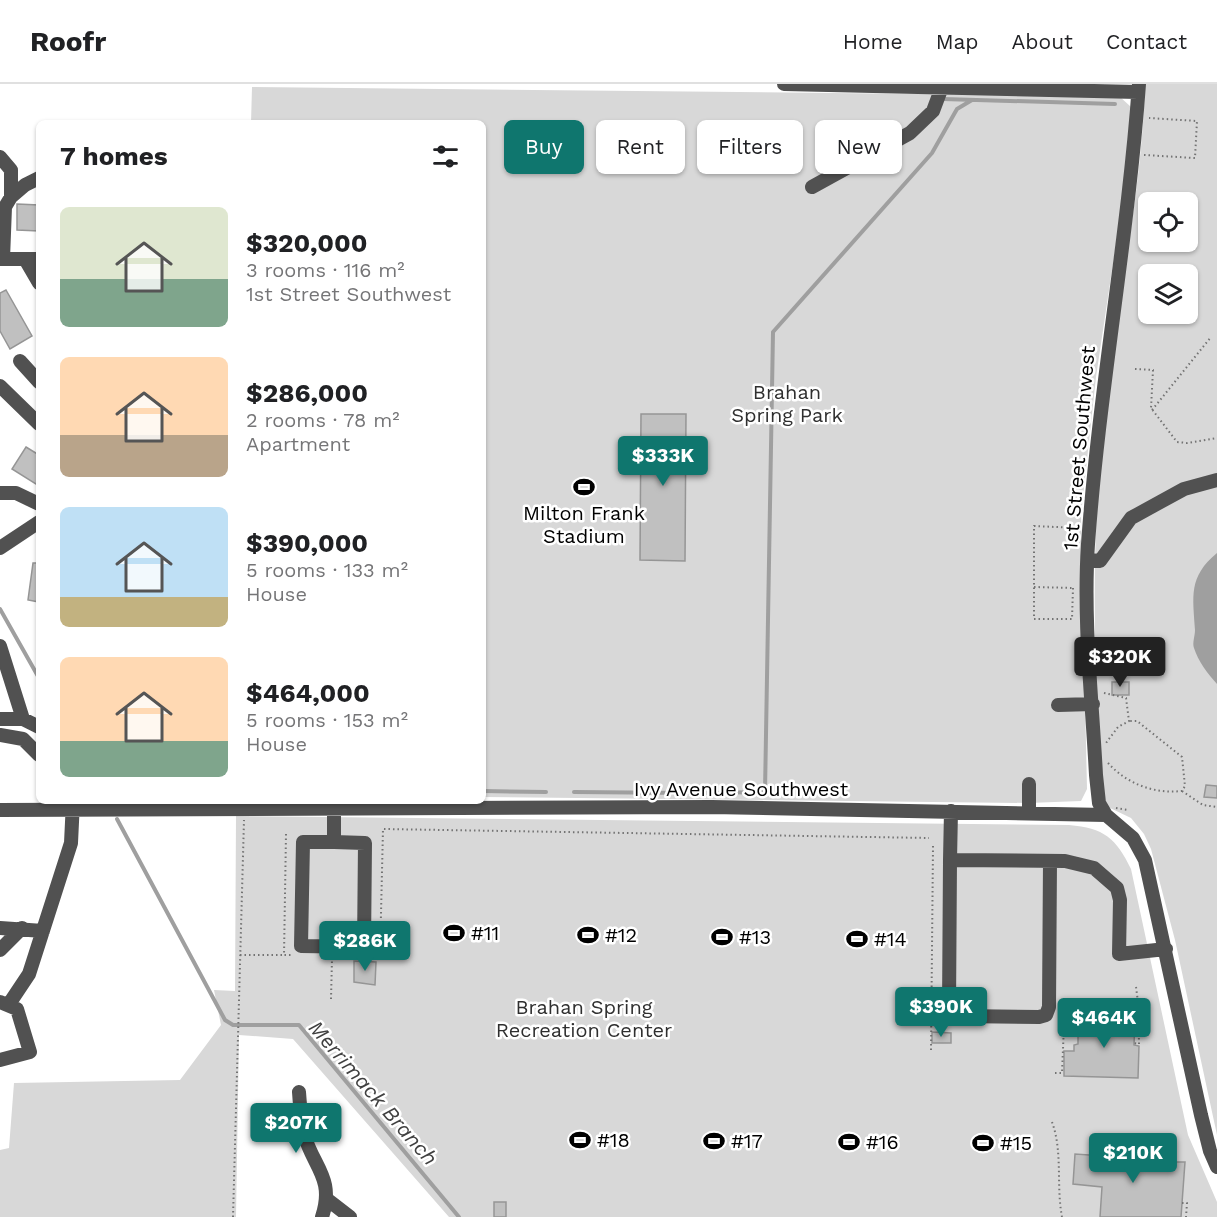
<!DOCTYPE html>
<html lang="en">
<head>
<meta charset="utf-8">
<style>
  body { margin:0; font-family:"Work Sans",sans-serif; background:#f6f6f6; color:#202124; height:100vh; display:flex; flex-direction:column; font-size:22px; white-space:nowrap }
  * { box-sizing:border-box; margin:0 }
  p { font-size:20px; color:#757577 }
  .icon { flex:none; width:33px; height:33px; fill:none; stroke:currentColor; stroke-width:2; stroke-linecap:round; stroke-linejoin:round }
  .map { position:relative; flex:1; overflow:hidden }
  .side { position:absolute; left:36px; top:36px; width:450px; height:684px; display:flex; flex-direction:column; background:#fff; border-radius:9px; box-shadow:0 2px 4px #0004 }
  .side>* { flex:none }
  .hud { position:absolute; left:504px; top:36px; width:570px; height:54px; display:flex; gap:12px }
  .buttons { position:absolute; left:1138px; top:108px; display:grid; gap:12px }
  .buttons a { display:grid; place-items:center; width:60px; height:60px; border-radius:9px; background:#fff; box-shadow:0 2px 4px #0004; font-size:30px }
  .price { position:absolute; translate:-50% -51px; padding:0 14px; border-radius:6px; background:#0f766e; color:#fff; font-size:20px; line-height:39px; filter:drop-shadow(0 2px 3px #0008) }
  .price::after { content:''; position:absolute; left:50%; top:36px; width:18px; height:14px; margin-left:-9px; background:inherit; clip-path:polygon(0 0,100% 0,50% 100%) }
  .price.active { background:#222; color:#fff }
  ul { padding:0; list-style:none }
  li { display:flex; align-items:center; gap:18px; height:150px; padding:0 24px }
  li span { display:grid; place-items:center; flex:none; width:168px; height:120px; border-radius:9px; color:#555 }
  li>.icon { margin-inline-start:auto }
  span .icon { width:72px; height:72px; fill:#fffc; stroke-width:1 }
  li b { font-size:26px }
  h2 { display:flex; justify-content:space-between; align-items:center; height:72px; padding:0 24px; font-size:26px }
  .tag { padding:0 21px; border-radius:9px; background:#fff; box-shadow:0 2px 4px #0004; font-size:21px; line-height:54px }
  .tag.active { background:#0f766e; color:#fff }
  header { display:flex; align-items:center; gap:36px; box-sizing:border-box; height:84px; padding:0 30px; background:#fff; border-bottom:2px solid #e0e0e0 }
  header strong { font-size:28px }
  nav { display:flex; gap:33px; margin-inline-start:auto; font-size:21px }
  .map>svg:first-child { display:block }
</style>
</head>
<body>
<header>
<strong>Roofr</strong>
<nav><a>Home</a><a>Map</a><a>About</a><a>Contact</a></nav>
</header>
<div class="map">
<svg width="1217" height="1133" viewBox="0 0 1217 1133">
  <rect width="100%" height="100%" fill="#fff"/>
  <path fill="#d8d8d8" fill-rule="evenodd" d="M 1145,0 L 1217,0 L 1217,1051 L 1175,856 L 1151,765 L 1144,750 L 1131,734 L 1108,723 L 1100,702 C 1094,571 1090,442 1106,311 C 1119,208 1142,105 1145,0 ZM 1149,118 L 1188,118 L 1188,158 L 1149,158 ZM 1149,190 L 1188,190 L 1188,230 L 1149,230 Z
    M 252,3 L 1119,12 L 1131,23 L 1121,126 L 1096,293 L 1081,431 L 1087,705 L 1081,717 L 1028,719 L 483,713 L 483,39 L 251,39 Z
    M 236,732 L 1069,741 C 1104,744 1116,754 1131,785 L 1188,1051 L 1217,1118 L 1217,1133 L 449,1133 L 293,955 L 239,951 L 236,1133 L 0,1133 L 0,1066 L 9,1064 L 14,999 L 180,996 L 221,941 L 214,906 L 235,907 Z"/>
  <path fill="#9f9f9f" d="M 1217,469 L 1217,600 C 1208,590 1198,577 1194,564 C 1192,559 1195,552 1195,546 C 1193,512 1188,493 1217,469 Z"/>
  <g fill="none" stroke-linecap="round" stroke-linejoin="round">
    <path stroke="#9f9f9f" stroke-width="4" d="M 943,15 L 1115,20
      M 0,525 L 39,594
      M 483,707 L 546,708
      M 574,708 L 688,709
      M 706,709 L 765,708 L 773,248 L 932,69 L 957,25 L 972,16
      M 117,735 L 225,936 L 233,941 L 299,941 L 459,1133"/>
  </g>
  <path fill="#c0c0c0" stroke="#959595" stroke-width="1.5" d="M 17,120 L 39,121 L 39,147 L 17,146 Z
    M 6,206 L 32,252 L 10,265 L 0,247 L 0,209 Z
    M 641,330 L 686,330 L 685,477 L 640,476 Z
    M 26,363 L 39,371 L 39,402 L 12,385 Z
    M 33,479 L 39,479 L 39,518 L 28,516 Z
    M 1112,598 L 1129,598 L 1129,611 L 1112,611 Z
    M 1206,701 L 1217,702 L 1217,714 L 1204,713 Z
    M 354,877 L 376,878 L 375,901 L 354,898 Z
    M 1078,933 L 1135,934 L 1134,961 L 1139,962 L 1138,994 L 1064,992 L 1064,967 L 1074,967 L 1074,961 L 1078,960 Z
    M 932,948 L 951,949 L 951,959 L 932,959 Z
    M 1105,1062 L 1128,1064 L 1127,1075 L 1154,1076 L 1155,1071 L 1175,1072 L 1174,1078 L 1185,1078 L 1181,1133 L 1100,1133 L 1102,1103 L 1073,1100 L 1075,1070 L 1104,1072 Z
    M 494,1118 L 506,1118 L 506,1133 L 494,1133 Z"/>
  <g fill="none" stroke-linecap="round" stroke-linejoin="round">
    <path stroke="#737373" stroke-width="2" stroke-dasharray="1.5 3" stroke-linecap="butt" d="M 1144,71 L 1195,74 L 1197,37 L 1149,34
      M 1135,285 L 1153,286 L 1151,324 L 1177,358 L 1187,359 L 1217,354
      M 1152,326 L 1211,253
      M 1034,503 L 1073,504
      M 1073,504 L 1072,535 L 1034,535 L 1034,442 L 1078,444
      M 1104,609 L 1126,614 L 1129,637 L 1118,643 L 1106,659
      M 1108,679 C 1127,700 1154,710 1182,707 L 1185,702 L 1182,673 L 1137,637 L 1129,637
      M 1182,707 L 1203,721 L 1217,723
      M 1116,724 L 1128,726
      M 286,750 L 284,871 L 293,871
      M 240,871 L 284,871
      M 373,872 L 380,872 L 383,745 L 929,754
      M 1136,903 L 1138,918
      M 331,915 L 332,875
      M 1099,934 L 1100,917
      M 931,966 L 933,762
      M 1055,989 L 1062,989 L 1065,916 L 1138,918 L 1139,960 L 1134,959
      M 1052,1038 C 1063,1068 1056,1102 1062,1133
      M 1182,1119 L 1187,1119 L 1186,1133
      M 233,1133 L 244,736"/>
    <path stroke="#515151" stroke-width="14" d="M 784,0 L 1138,8
      M 1139,0 C 1128,154 1099,306 1088,460 C 1083,536 1092,615 1096,691 L 1099,719 L 1106,731 L 1133,754 L 1145,776 L 1201,1031 L 1210,1067 L 1217,1083
      M 0,73 L 11,86 L 11,113 L 5,123 L 3,175
      M 812,103 L 910,49 L 933,27 L 942,3
      M 11,113 L 25,101 L 39,94
      M 0,175 L 39,175
      M 25,175 L 39,199
      M 20,277 L 39,298
      M 0,302 L 39,340
      M 0,409 L 16,409 L 39,420
      M 0,464 L 39,438
      M 1088,476 L 1100,477 L 1131,434 L 1184,405 L 1217,396
      M 0,562 L 23,635 L 0,635
      M 1058,621 L 1093,620
      M 23,635 L 39,643
      M 0,651 L 23,655 L 39,671
      M 334,724 L 334,758 L 303,758 L 301,862 L 364,863 L 365,759 L 334,758
      M 0,726 L 712,723 L 1106,731
      M 951,727 L 950,776 L 1065,777 L 1094,784 L 1117,804 L 1120,816 L 1119,870 L 1166,865
      M 1029,729 L 1029,700
      M 950,776 L 949,925 L 958,932 L 1039,933 L 1046,931 L 1049,923 L 1050,777
      M 0,844 L 43,847
      M 0,866 L 22,844
      M 0,918 L 17,925 L 30,968 L 0,976
      M 9,920 L 29,890 L 71,759 L 73,717
      M 299,1008 C 300,1022 301,1037 304,1050 C 313,1083 335,1094 322,1133
      M 328,1116 L 350,1133"/>
  </g>
  <defs>
    <symbol id="stadium-bare" viewBox="-9 -9 18 18"><path d="M0-5a6.5 5 0 1 0 0 10a6.5 5 0 1 0 0-10ZM-3.5-1.8h7v3.6h-7Z" fill="#000" stroke="#fff" stroke-width="2.5" paint-order="stroke"/></symbol>
  </defs>
  <g fill-rule="evenodd">
    <use href="#stadium-bare" x="569" y="388" width="30" height="30"/>
    <use href="#stadium-bare" x="439" y="834" width="30" height="30"/>
    <use href="#stadium-bare" x="573" y="836" width="30" height="30"/>
    <use href="#stadium-bare" x="707" y="838" width="30" height="30"/>
    <use href="#stadium-bare" x="842" y="840" width="30" height="30"/>
    <use href="#stadium-bare" x="565" y="1041" width="30" height="30"/>
    <use href="#stadium-bare" x="699" y="1042" width="30" height="30"/>
    <use href="#stadium-bare" x="834" y="1043" width="30" height="30"/>
    <use href="#stadium-bare" x="968" y="1044" width="30" height="30"/>
  </g>
  <g text-anchor="middle" stroke-width="5" stroke-linejoin="round" paint-order="stroke">
    <g font-size="20" fill="#2f2f2f" stroke="#fff">
      <text x="787" y="315">Brahan<tspan x="787" dy="23">Spring Park</tspan></text>
      <text x="584" y="930">Brahan Spring<tspan x="584" dy="23">Recreation Center</tspan></text>
    </g>
    <g font-size="20" fill="#000" stroke="#fff">
      <text transform="translate(1079 364) rotate(-85)" y="7">1st Street Southwest</text>
      <text x="741" y="712">Ivy Avenue Southwest</text>
    </g>
    <g font-size="20" fill="#000" stroke="#fff" text-anchor="start">
      <text x="584" y="436" text-anchor="middle">Milton Frank<tspan x="584" dy="23">Stadium</tspan></text>
      <text x="471" y="856">#11</text>
      <text x="605" y="858">#12</text>
      <text x="739" y="860">#13</text>
      <text x="874" y="862">#14</text>
      <text x="597" y="1063">#18</text>
      <text x="731" y="1064">#17</text>
      <text x="866" y="1065">#16</text>
      <text x="1000" y="1066">#15</text>
    </g>
    <g font-size="21" font-style="italic" fill="#404040" stroke="#fff">
      <text transform="translate(373 1009) rotate(49)" y="7">Merrimack Branch</text>
    </g>
  </g>
</svg>
<div class="buttons">
<a><svg class="icon" aria-label="locate" viewBox="0 0 24 24"><circle cx="12" cy="12" r="6"/><path d="M12 2v4M12 18v4M2 12h4M18 12h4"/></svg></a>
<a><svg class="icon" aria-label="layers" viewBox="0 0 24 24"><path d="M12 4l9 5-9 5-9-5zM3 14l9 5 9-5"/></svg></a>
</div>
<b class="price" style="left:663px;top:403px">$333K</b>
<b class="price active" style="left:1120px;top:604px">$320K</b>
<b class="price" style="left:365px;top:888px">$286K</b>
<b class="price" style="left:941px;top:954px">$390K</b>
<b class="price" style="left:1104px;top:965px">$464K</b>
<b class="price" style="left:296px;top:1070px">$207K</b>
<b class="price" style="left:1133px;top:1100px">$210K</b>
<div class="hud">
<a class="tag active">Buy</a>
<a class="tag">Rent</a>
<a class="tag">Filters</a>
<a class="tag">New</a>
</div>
<section class="side">
<h2>7 homes<svg class="icon" aria-label="filters" viewBox="0 0 24 24"><path d="M4 7h16M4 17h16"/><circle cx="9" cy="7" r="2"/><circle cx="15" cy="17" r="2"/></svg></h2>
<ul>
<li><span style="background:linear-gradient(#dfe7d0 60%,#7fa58c 0)"><svg class="icon" aria-label="home" viewBox="0 0 24 24"><path d="M3 11l9-7 9 7M6 9v11h12V9"/></svg></span><div><b>$320,000</b><p>3 rooms · 116 m²</p><p>1st Street Southwest</p></div></li>
<li><span style="background:linear-gradient(#ffd9b3 65%,#b9a48a 0)"><svg class="icon" aria-label="home" viewBox="0 0 24 24"><path d="M3 11l9-7 9 7M6 9v11h12V9"/></svg></span><div><b>$286,000</b><p>2 rooms · 78 m²</p><p>Apartment</p></div></li>
<li><span style="background:linear-gradient(#bfe0f5 75%,#c2b280 0)"><svg class="icon" aria-label="home" viewBox="0 0 24 24"><path d="M3 11l9-7 9 7M6 9v11h12V9"/></svg></span><div><b>$390,000</b><p>5 rooms · 133 m²</p><p>House</p></div></li>
<li><span style="background:linear-gradient(#ffd9b3 70%,#7fa58c 0)"><svg class="icon" aria-label="home" viewBox="0 0 24 24"><path d="M3 11l9-7 9 7M6 9v11h12V9"/></svg></span><div><b>$464,000</b><p>5 rooms · 153 m²</p><p>House</p></div></li>
</ul>
</section>
</div>
</body>
</html>
